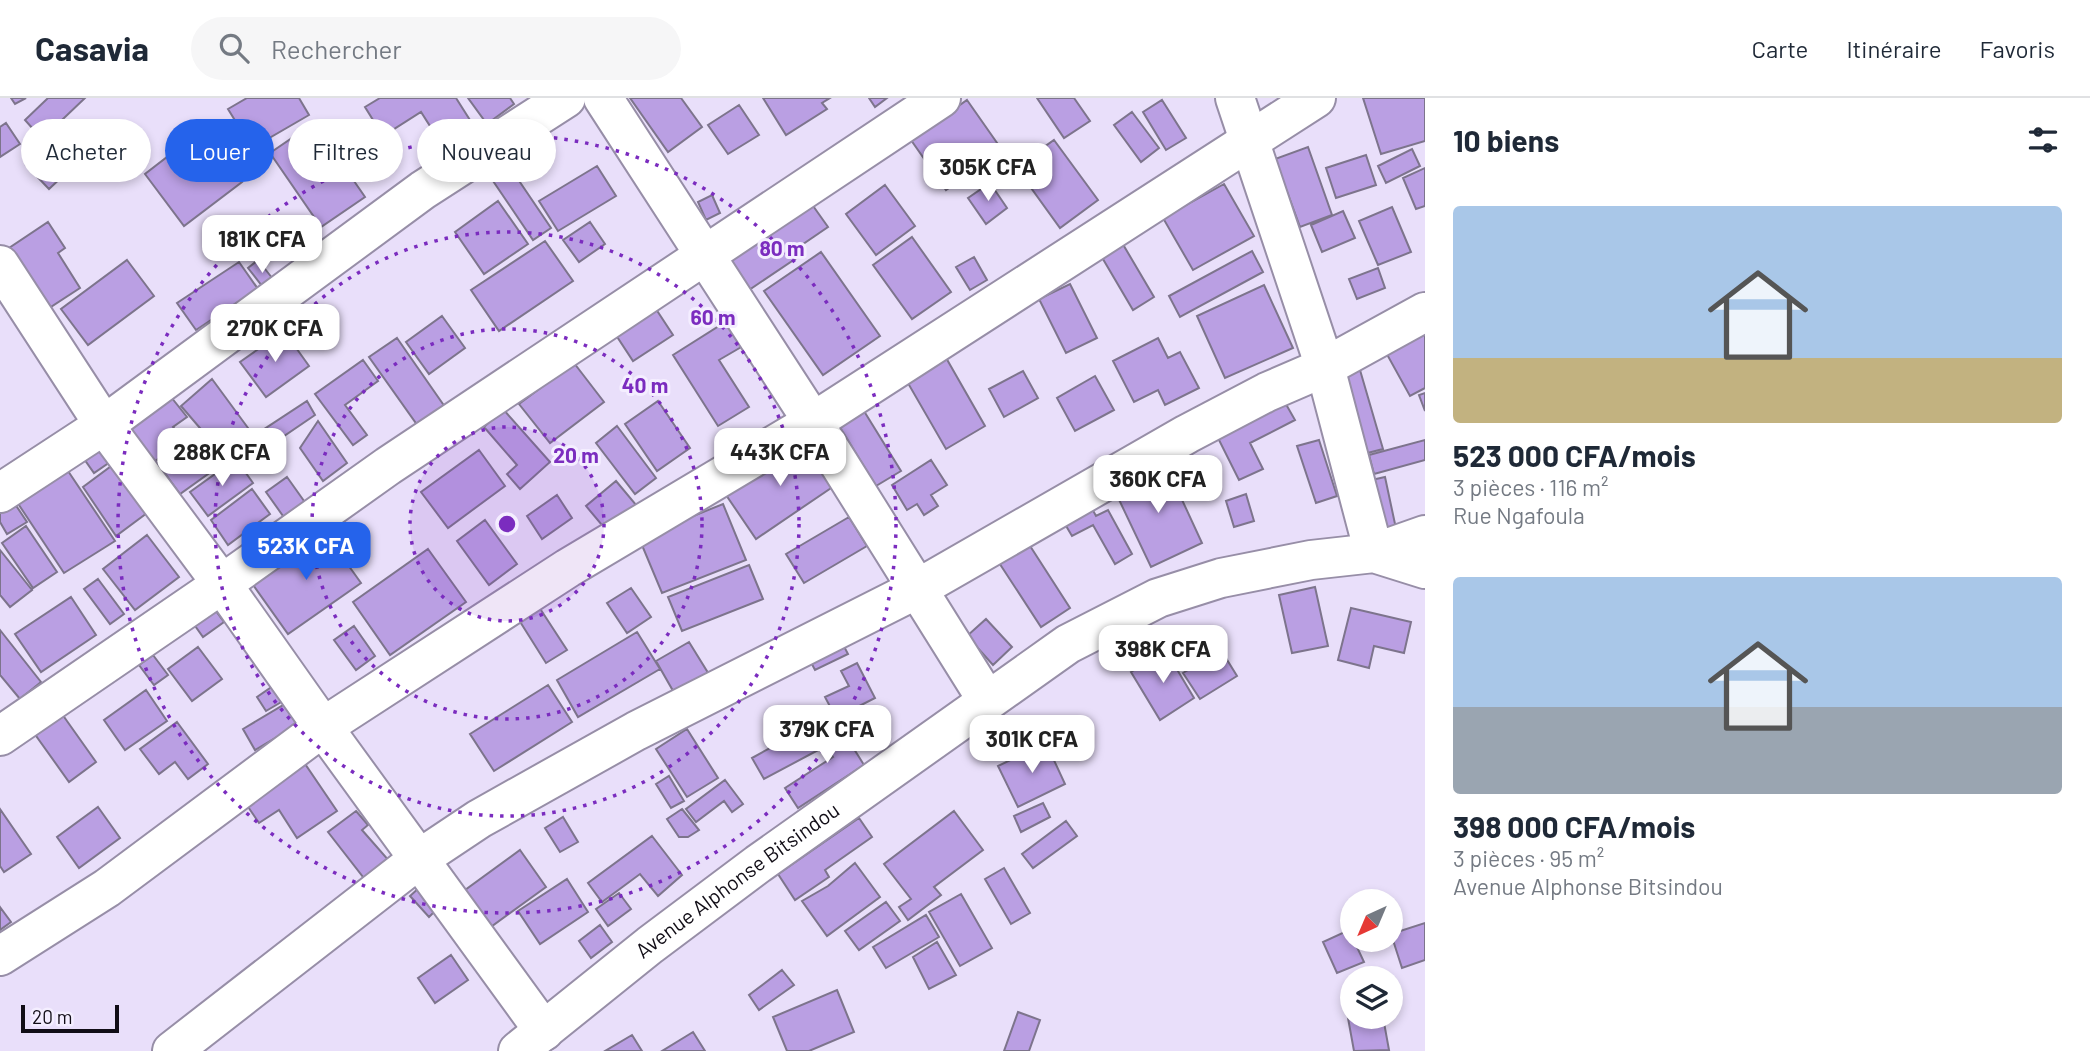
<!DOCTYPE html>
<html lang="fr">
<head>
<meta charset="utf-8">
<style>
  body { margin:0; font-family:Barlow,sans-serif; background:#f6f6f7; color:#1f2937; height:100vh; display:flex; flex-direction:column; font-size:26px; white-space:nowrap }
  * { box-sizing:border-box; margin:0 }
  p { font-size:23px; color:#747a83 }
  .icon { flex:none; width:38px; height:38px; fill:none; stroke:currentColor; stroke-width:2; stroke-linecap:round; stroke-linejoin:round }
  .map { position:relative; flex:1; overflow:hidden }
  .drawer { display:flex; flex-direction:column; background:#fff; width:665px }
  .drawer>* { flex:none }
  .banner { position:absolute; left:21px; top:21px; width:665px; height:63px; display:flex; gap:14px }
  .needle { width:46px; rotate:224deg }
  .controls { position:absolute; left:1340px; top:791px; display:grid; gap:14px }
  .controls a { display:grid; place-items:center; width:63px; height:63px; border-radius:50%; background:#fff; box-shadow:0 4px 10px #0003; font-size:35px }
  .scale { position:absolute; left:21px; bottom:18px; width:98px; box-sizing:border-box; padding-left:7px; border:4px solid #110d16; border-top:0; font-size:19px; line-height:24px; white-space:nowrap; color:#110d16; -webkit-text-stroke:5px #f4eeff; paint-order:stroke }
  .price { position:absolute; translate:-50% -60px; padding:0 16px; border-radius:14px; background:#fff; color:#222; font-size:23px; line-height:46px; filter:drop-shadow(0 2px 4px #0008) }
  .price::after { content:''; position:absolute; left:50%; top:42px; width:21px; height:16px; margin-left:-10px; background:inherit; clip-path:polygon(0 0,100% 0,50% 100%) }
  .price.selected { background:#2563eb; color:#fff }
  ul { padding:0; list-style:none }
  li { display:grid; align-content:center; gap:14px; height:371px; padding:0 28px }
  li span { display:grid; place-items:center; height:217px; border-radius:7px; color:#555 }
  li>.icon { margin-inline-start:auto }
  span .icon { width:126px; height:126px; fill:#fffc; stroke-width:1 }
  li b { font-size:30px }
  h2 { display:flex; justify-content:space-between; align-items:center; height:84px; padding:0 28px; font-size:30px }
  .pill { padding:0 24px; border-radius:32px; background:#fff; box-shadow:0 4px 10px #0003; font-size:24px; line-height:63px }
  .pill.selected { background:#2563eb; color:#fff }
  header { display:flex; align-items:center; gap:42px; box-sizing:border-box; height:98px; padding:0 35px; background:#fff; border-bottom:2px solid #e0e1e3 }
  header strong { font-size:33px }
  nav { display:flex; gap:38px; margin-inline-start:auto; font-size:24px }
  .search { width:490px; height:63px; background:#f6f6f7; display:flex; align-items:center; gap:18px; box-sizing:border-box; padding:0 24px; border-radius:38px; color:#747a83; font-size:26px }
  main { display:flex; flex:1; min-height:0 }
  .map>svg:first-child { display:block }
</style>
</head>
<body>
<header>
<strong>Casavia</strong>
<div class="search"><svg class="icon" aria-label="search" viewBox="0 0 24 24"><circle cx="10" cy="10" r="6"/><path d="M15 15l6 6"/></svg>Rechercher</div>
<nav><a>Carte</a><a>Itinéraire</a><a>Favoris</a></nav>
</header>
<main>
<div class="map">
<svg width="1425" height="953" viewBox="0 0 1425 953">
  <rect width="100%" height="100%" fill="#e9dffa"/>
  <path fill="#ba9fe3" stroke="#7d748c" stroke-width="2" d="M 11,0 L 26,0 L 15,6 Z
    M 48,0 L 85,0 L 42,41 L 25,22 Z
    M 247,0 L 299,0 L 309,17 L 252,50 L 228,11 Z
    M 380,0 L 456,0 L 475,30 L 444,50 L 421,14 L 383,38 L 365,9 Z
    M 468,0 L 510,0 L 514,6 L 487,26 Z
    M 630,0 L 681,0 L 702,29 L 668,54 Z
    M 763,0 L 830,0 L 822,5 L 827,11 L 786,37 Z
    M 869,0 L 887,0 L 875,9 Z
    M 1037,0 L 1074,0 L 1090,23 L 1064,40 Z
    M 1363,0 L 1425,0 L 1425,43 L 1381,56 Z
    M 967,2 L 1002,52 L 946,92 L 911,42 Z
    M 1162,2 L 1186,40 L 1166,52 L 1143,14 Z
    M 739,7 L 759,37 L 728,56 L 708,27 Z
    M 1132,14 L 1159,50 L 1141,64 L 1114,27 Z
    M 6,25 L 20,46 L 0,59 L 0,29 Z
    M 314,25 L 365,99 L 321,129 L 270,55 Z
    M 202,32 L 242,84 L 184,128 L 145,76 Z
    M 1054,42 L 1098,102 L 1060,130 L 1016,69 Z
    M 1308,49 L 1332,117 L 1300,129 L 1275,61 Z
    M 1412,51 L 1420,68 L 1386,85 L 1378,68 Z
    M 42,52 L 65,76 L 49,91 L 26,67 Z
    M 1366,57 L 1376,87 L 1336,100 L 1326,70 Z
    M 507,65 L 551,130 L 533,142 L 489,77 Z
    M 597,68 L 616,98 L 558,133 L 539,103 Z
    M 1425,70 L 1425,108 L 1416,111 L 1403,80 Z
    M 990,85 L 1007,110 L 986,126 L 968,100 Z
    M 1224,86 L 1254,138 L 1193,172 L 1163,120 Z
    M 885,87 L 915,128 L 876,157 L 846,116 Z
    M 712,97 L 720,115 L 706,122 L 698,104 Z
    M 498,103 L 528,146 L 484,176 L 455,134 Z
    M 811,105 L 828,129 L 793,153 L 798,159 L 746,194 L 726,164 Z
    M 1392,109 L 1411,154 L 1378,167 L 1359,123 Z
    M 1343,113 L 1355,140 L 1322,154 L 1311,127 Z
    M 48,124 L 65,150 L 58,155 L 80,190 L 43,214 L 3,154 Z
    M 590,124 L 605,146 L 579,164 L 563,142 Z
    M 912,139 L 951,194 L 912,221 L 873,167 Z
    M 545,143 L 573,183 L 499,233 L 471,192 Z
    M 1121,143 L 1154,199 L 1133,212 L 1100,156 Z
    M 1252,153 L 1263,174 L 1180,219 L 1169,198 Z
    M 821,154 L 880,238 L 823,277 L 764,193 Z
    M 974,159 L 987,182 L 970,192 L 956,169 Z
    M 127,162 L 154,198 L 88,247 L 61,211 Z
    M 258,162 L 276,185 L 266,193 L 248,170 Z
    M 239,164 L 258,191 L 196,232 L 177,205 Z
    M 1378,170 L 1385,190 L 1357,201 L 1349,181 Z
    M 1070,186 L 1097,240 L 1066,255 L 1039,201 Z
    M 1264,187 L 1293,250 L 1225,280 L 1197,218 Z
    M 652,205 L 673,237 L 633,263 L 612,231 Z
    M 442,218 L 465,250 L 429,276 L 406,244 Z
    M 727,223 L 743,248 L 719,262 L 749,309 L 718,328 L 673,257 Z
    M 1425,229 L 1425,290 L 1410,298 L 1384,251 Z
    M 284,233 L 309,268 L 266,299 L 240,264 Z
    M 397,240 L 445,309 L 418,328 L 369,259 Z
    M 1158,240 L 1168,260 L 1180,254 L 1199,290 L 1165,307 L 1158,292 L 1134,304 L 1113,263 Z
    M 945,258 L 985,328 L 946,351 L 905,280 Z
    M 363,262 L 378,283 L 345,307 L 367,337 L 353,347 L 315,296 Z
    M 574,265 L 604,304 L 550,345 L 519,306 Z
    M 1360,272 L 1383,351 L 1356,358 L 1334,280 Z
    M 1023,273 L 1038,300 L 1004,319 L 989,291 Z
    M 1095,278 L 1114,312 L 1075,333 L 1057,300 Z
    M 212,281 L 251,334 L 224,358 L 181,308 Z
    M 167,294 L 187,319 L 173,329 L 183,341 L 153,365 L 124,329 Z
    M 1425,295 L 1425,313 L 1419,297 Z
    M 1283,301 L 1295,322 L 1250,345 L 1263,371 L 1239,382 L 1215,334 Z
    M 307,303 L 315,317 L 259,355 L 249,341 Z
    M 658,303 L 690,350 L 657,373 L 625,326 Z
    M 859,305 L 901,373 L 876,388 L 834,320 Z
    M 503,311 L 550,364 L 520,391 L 507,376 L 517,367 L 484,329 Z
    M 318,323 L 347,365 L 323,383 L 300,350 Z
    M 617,328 L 656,380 L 635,396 L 596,345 Z
    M 804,338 L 837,386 L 756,441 L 724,394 Z
    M 203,339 L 222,366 L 180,396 L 161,370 Z
    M 1319,342 L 1337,398 L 1316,405 L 1297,348 Z
    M 1425,342 L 1425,362 L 1374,376 L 1369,357 Z
    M 98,347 L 110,364 L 94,375 L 82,358 Z
    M 479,352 L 505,388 L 448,430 L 421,394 Z
    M 236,361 L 253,385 L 208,418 L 190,394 Z
    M 931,362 L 947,387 L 931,397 L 938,408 L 924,417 L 917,406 L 907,412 L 892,387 Z
    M 1165,365 L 1202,445 L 1151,469 L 1113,389 Z
    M 114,366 L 147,415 L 116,438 L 83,389 Z
    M 64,367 L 115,443 L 64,475 L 15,401 Z
    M 287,379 L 309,410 L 288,425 L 266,394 Z
    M 1385,379 L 1398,440 L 1380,444 L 1367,383 Z
    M 616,383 L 637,408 L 607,433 L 586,408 Z
    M 252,391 L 270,416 L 228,447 L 211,422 Z
    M 1246,396 L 1254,423 L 1234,429 L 1226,403 Z
    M 557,397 L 572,420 L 542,441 L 527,418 Z
    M 13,403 L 27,424 L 7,436 L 0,424 L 0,412 Z
    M 1089,405 L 1096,418 L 1108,412 L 1132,456 L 1115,466 L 1093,427 L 1072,438 L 1062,421 Z
    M 723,406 L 746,462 L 662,495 L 639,440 Z
    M 849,419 L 867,448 L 804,485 L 786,456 Z
    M 485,422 L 517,466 L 489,487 L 457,443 Z
    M 26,428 L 57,474 L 33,490 L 2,445 Z
    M 323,432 L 361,485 L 288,536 L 251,484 Z
    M 147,437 L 179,479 L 135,512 L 103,471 Z
    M 1023,437 L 1070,510 L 1041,529 L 994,457 Z
    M 428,451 L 466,504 L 390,557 L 353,504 Z
    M 0,452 L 32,492 L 10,509 L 0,497 Z
    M 749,467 L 763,501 L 682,533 L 668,499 Z
    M 98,481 L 124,516 L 110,526 L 84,491 Z
    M 1315,489 L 1328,548 L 1292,555 L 1279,497 Z
    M 631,490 L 651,519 L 627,535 L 607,505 Z
    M 71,499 L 96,537 L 41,574 L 15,536 Z
    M 213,509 L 224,524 L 203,539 L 193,525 Z
    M 539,509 L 567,552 L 546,565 L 519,522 Z
    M 1351,510 L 1411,524 L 1404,555 L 1374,548 L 1369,570 L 1338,562 Z
    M 986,521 L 1012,549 L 993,567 L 967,538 Z
    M 354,528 L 375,558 L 356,572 L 334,542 Z
    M 0,532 L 41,584 L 20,601 L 0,577 Z
    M 637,534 L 660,571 L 578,619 L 557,582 Z
    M 839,539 L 848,556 L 815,572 L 806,555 Z
    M 689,544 L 710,578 L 676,598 L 656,563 Z
    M 198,549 L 222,581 L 192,603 L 168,571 Z
    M 1221,552 L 1237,578 L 1200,601 L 1183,575 Z
    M 1166,553 L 1194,600 L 1160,622 L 1131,574 Z
    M 153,557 L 168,577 L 154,587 L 139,567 Z
    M 857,565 L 875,600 L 836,620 L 825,599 L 849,588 L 841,573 Z
    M 548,587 L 572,624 L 494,673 L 470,636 Z
    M 273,588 L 283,603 L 266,613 L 257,599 Z
    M 146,592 L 167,623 L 125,652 L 104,622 Z
    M 285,606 L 297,627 L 255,652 L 243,631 Z
    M 62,616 L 96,664 L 69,684 L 34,635 Z
    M 834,619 L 864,667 L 798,710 L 785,690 L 833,659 L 815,631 Z
    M 177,624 L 208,666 L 188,681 L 175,664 L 159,676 L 140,651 Z
    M 810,628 L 822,650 L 764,681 L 752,660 Z
    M 687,631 L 718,680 L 687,699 L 656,651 Z
    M 1046,645 L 1065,686 L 1018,709 L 998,668 Z
    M 299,657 L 337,713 L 297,740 L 279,712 L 259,725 L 240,697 Z
    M 669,678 L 684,703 L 671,710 L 656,686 Z
    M 725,682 L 743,706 L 732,714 L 724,703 L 696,724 L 686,711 Z
    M 1043,705 L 1050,719 L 1021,734 L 1014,718 Z
    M 98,709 L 120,740 L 79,770 L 57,739 Z
    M 0,711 L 31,756 L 4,774 L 0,768 Z
    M 682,711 L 699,732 L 688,739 L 679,739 L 667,721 Z
    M 356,713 L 368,727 L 362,732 L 391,765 L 367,784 L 328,734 Z
    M 954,713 L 983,752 L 934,789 L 941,797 L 908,822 L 899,809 L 911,801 L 884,766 Z
    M 563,719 L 578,744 L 560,754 L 545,730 Z
    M 859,720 L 872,739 L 825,772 L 829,779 L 795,802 L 778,776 Z
    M 1066,723 L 1077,738 L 1033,770 L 1022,756 Z
    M 652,738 L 682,777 L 658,798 L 640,776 L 602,804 L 588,785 Z
    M 520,752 L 546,789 L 488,831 L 461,795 Z
    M 855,765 L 880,799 L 827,838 L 802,803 L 828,788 Z
    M 1004,770 L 1030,815 L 1011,826 L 985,781 Z
    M 567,781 L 588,814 L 540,846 L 518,813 Z
    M 420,789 L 439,809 L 429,819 L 410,798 Z
    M 619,795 L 631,811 L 608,828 L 596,811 Z
    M 961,796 L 992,850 L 960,868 L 929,814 Z
    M 886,804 L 900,823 L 859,852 L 845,833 Z
    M 0,809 L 11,824 L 0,832 Z
    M 926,817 L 939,839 L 886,870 L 873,849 Z
    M 1425,825 L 1425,862 L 1402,870 L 1391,836 Z
    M 600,827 L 612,844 L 591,860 L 579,843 Z
    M 1349,832 L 1364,864 L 1337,875 L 1323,844 Z
    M 937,844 L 956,877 L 929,891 L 913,859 Z
    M 451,857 L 468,882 L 435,905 L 418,880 Z
    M 782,872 L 794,887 L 759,912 L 749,897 Z
    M 837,892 L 854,934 L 809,953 L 787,953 L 773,919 Z
    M 1018,914 L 1040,922 L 1029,953 L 1004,953 Z
    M 1356,919 L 1383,919 L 1389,952 L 1354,953 L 1348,920 Z
    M 693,934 L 705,953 L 662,953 Z
    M 632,937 L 642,953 L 605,953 Z"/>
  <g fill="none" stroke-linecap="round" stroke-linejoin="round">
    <defs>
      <g id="minor">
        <path d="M 603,0 L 813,324 L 987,602"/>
        <path d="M 1235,0 L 1325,269 L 1374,455 L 1425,437"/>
        <path d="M 0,167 L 104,327 L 222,486 L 323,629 L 544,933"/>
        <path d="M 0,395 L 104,327 L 423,92 L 566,0"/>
        <path d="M 0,638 L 222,486 L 388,368 L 941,0"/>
        <path d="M 0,858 L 107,790 L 323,629 L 568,470 L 813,324 L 1316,0"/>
        <path d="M 172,953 L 419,761 L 479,721 L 636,633 L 917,491 L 1187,336 L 1267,294 L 1325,269 L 1425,214"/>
        <path id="s1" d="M 518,953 L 650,847 L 758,766 L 1068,546 L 1158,500 L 1221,480 L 1311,462 L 1374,455 L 1425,471"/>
      </g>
    </defs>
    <use href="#minor" stroke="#978ea7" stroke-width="42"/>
    <use href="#minor" stroke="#fff" stroke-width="38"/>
  </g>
  <circle cx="507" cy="426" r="97" fill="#7b2cbf" fill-opacity=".12"/>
  <g fill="none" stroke="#7b2cbf" stroke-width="3.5" stroke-dasharray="3.5 7">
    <circle cx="507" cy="426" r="97"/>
    <circle cx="507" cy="426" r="195"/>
    <circle cx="507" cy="426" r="292"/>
    <circle cx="507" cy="426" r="389"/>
  </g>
  <g text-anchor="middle" stroke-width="6" stroke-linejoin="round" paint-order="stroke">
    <g font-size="21" fill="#110d16" stroke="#f4eeff">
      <text dy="7" stroke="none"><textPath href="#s1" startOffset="278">Avenue Alphonse Bitsindou</textPath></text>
    </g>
  </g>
  <circle cx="507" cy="426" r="10" fill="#7b2cbf" stroke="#f4eeff" stroke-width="3.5"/>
  <g font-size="21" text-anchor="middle" font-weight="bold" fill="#7b2cbf" stroke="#f4eeff" stroke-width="6" stroke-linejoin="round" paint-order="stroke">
    <text x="782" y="158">80 m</text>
    <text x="713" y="227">60 m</text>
    <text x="645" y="295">40 m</text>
    <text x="576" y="365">20 m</text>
  </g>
</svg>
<div class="controls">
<a><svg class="needle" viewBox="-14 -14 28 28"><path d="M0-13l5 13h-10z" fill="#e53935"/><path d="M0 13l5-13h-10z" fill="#747a83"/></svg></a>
<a><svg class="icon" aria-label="layers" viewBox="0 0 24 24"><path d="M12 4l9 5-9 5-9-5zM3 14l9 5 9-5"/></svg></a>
</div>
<div class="scale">20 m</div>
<b class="price" style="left:988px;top:105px">305K CFA</b>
<b class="price" style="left:262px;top:177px">181K CFA</b>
<b class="price" style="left:275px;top:266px">270K CFA</b>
<b class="price" style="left:222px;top:390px">288K CFA</b>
<b class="price" style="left:780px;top:390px">443K CFA</b>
<b class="price" style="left:1158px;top:417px">360K CFA</b>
<b class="price selected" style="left:306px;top:484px">523K CFA</b>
<b class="price" style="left:1163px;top:587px">398K CFA</b>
<b class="price" style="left:827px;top:667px">379K CFA</b>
<b class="price" style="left:1032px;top:677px">301K CFA</b>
<div class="banner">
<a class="pill">Acheter</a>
<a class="pill selected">Louer</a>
<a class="pill">Filtres</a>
<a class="pill">Nouveau</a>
</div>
</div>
<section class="drawer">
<h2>10 biens<svg class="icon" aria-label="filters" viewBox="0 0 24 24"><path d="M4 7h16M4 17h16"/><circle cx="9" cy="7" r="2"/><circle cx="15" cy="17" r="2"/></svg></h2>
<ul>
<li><span style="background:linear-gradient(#a9c7e8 70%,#c2b280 0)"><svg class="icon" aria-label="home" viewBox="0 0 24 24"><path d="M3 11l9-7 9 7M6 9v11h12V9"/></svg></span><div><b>523 000 CFA/mois</b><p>3 pièces · 116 m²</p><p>Rue Ngafoula</p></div></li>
<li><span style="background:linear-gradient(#a9c7e8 60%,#9aa5b1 0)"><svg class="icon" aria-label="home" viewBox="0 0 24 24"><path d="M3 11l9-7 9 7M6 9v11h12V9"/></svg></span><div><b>398 000 CFA/mois</b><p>3 pièces · 95 m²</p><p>Avenue Alphonse Bitsindou</p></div></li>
</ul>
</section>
</main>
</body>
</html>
